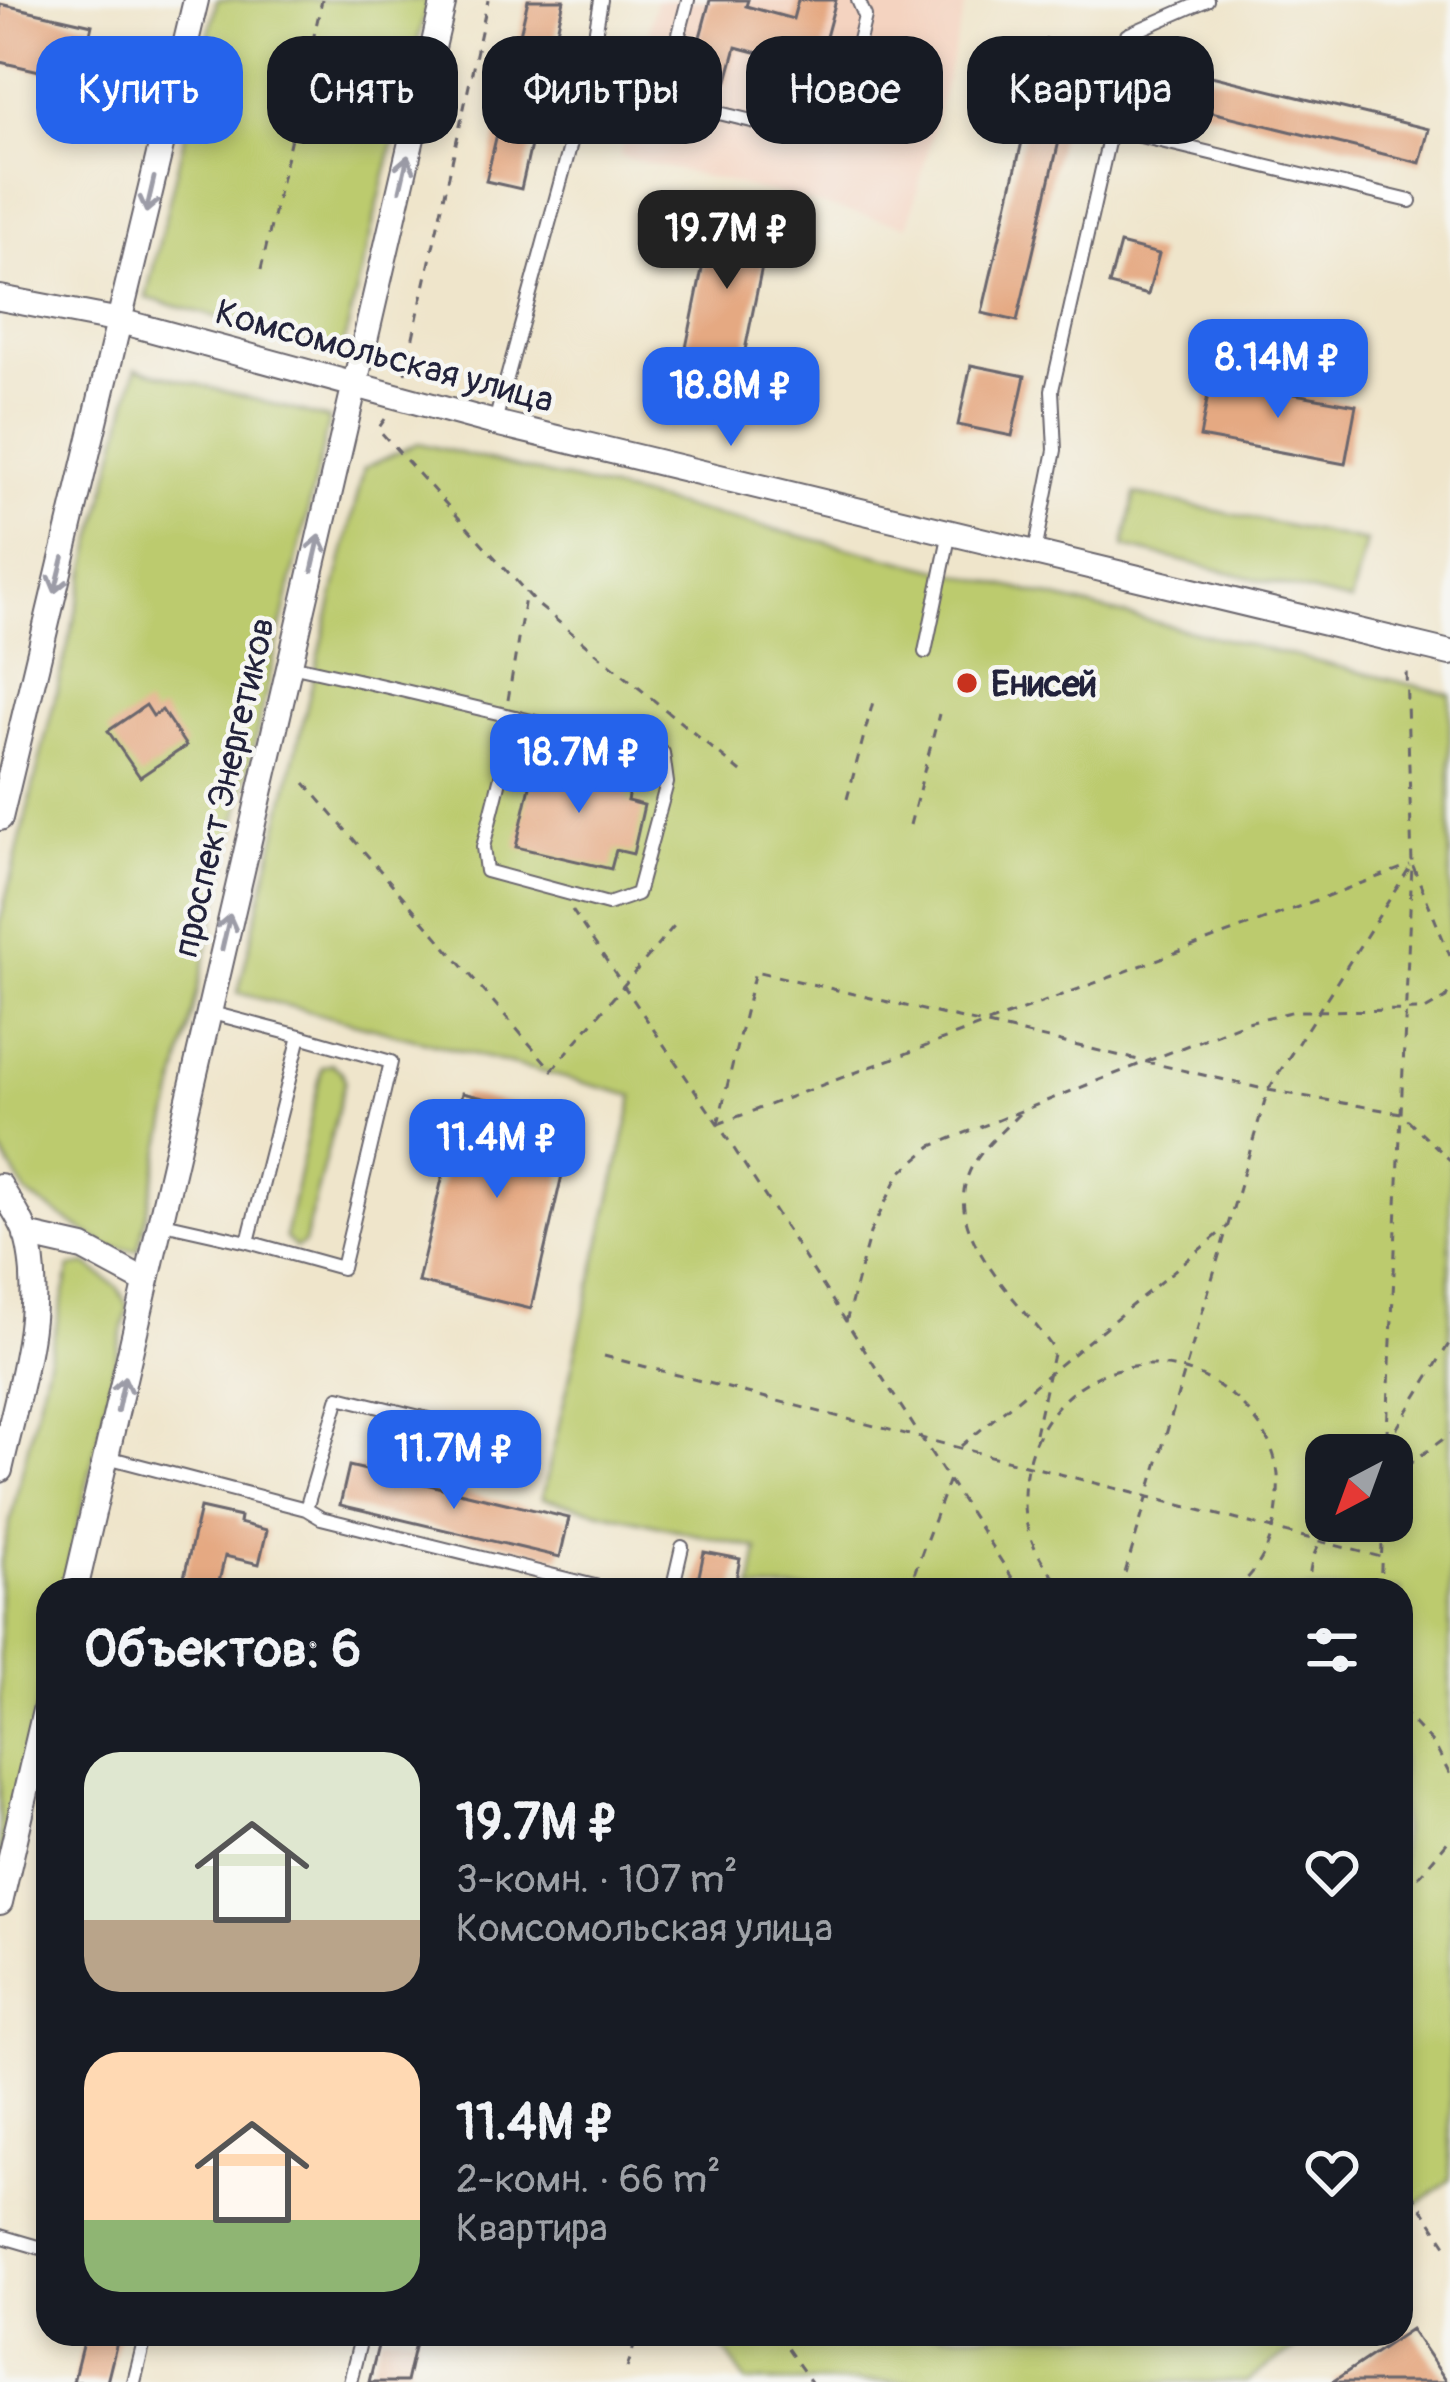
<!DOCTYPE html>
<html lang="ru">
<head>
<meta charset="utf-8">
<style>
  body { margin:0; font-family:Pangolin,sans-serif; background:#20242c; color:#f1f3f6; height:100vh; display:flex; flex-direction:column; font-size:45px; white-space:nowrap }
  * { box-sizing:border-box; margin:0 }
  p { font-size:39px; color:#9ea1a6 }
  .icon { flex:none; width:66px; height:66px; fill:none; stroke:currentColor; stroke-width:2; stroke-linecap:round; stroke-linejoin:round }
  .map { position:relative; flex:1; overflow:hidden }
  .details { position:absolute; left:36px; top:1578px; width:1377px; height:768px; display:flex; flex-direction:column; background:#171b24; border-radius:36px; box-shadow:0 6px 18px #0003 }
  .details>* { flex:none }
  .guide { position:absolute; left:36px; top:36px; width:1380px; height:108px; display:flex; gap:24px }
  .needle { width:78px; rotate:221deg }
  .buttons { position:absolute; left:1305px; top:1434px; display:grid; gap:24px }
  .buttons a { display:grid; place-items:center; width:108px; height:108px; border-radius:24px; background:#171b24; box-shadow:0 6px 18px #0003; font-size:60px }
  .price { position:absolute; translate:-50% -102px; padding:0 27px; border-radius:24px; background:#2563eb; color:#fff; font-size:39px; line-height:78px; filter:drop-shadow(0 3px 6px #0008) }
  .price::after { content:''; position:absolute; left:50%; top:72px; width:36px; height:27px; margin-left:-18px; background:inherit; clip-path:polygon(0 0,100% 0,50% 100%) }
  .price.selected { background:#222; color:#fff }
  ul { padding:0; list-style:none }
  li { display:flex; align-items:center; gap:36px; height:300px; padding:0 48px }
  li span { display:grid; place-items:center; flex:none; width:336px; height:240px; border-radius:36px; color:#555 }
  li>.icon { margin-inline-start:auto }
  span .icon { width:144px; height:144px; fill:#fffc; stroke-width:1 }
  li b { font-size:51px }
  h2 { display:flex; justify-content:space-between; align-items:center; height:144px; padding:0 48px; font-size:51px }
  .chip { padding:0 42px; border-radius:36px; background:#171b24; box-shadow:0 6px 18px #0003; font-size:42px; line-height:108px }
  .chip.selected { background:#2563eb; color:#fff }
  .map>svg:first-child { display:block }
</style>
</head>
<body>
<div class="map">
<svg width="1450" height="2382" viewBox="0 0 1450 2382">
  <rect width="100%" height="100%" fill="#f6f6f2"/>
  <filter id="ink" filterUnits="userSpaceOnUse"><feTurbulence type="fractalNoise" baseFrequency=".00833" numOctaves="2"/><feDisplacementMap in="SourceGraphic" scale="24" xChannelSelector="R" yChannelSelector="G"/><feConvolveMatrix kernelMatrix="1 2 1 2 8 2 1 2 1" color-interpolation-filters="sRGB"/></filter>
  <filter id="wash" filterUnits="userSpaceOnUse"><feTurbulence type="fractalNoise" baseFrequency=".004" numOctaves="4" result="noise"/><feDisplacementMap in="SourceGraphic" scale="48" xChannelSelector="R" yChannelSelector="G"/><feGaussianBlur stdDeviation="2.7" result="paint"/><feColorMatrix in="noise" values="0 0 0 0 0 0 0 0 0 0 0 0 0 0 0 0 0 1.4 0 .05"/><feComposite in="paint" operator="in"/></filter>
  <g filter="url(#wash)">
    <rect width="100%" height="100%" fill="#efe5cb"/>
    <path fill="#f4d3c0" d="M 656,0 L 967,0 L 908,226 L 620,156 Z"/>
    <path fill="#bccb6e" stroke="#6f7654" stroke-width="3" fill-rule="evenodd" d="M 217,0 L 428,0 L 342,351 L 146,298 Z
      M 136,368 L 329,419 L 138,1250 L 109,1247 L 28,1195 L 0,1150 L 0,922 Z
      M 418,443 L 1450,694 L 1450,2180 L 1401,2217 L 1401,1590 L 751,1590 L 758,1549 L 542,1498 L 634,1096 L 238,993 L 364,468 ZM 1326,1455 L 1392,1455 L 1392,1521 L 1326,1521 Z
      M 1135,494 L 1366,542 L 1351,602 L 1124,547 Z
      M 332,1064 L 342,1072 L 345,1080 L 304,1243 L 296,1248 L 285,1238 L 322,1067 Z
      M 86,1264 L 118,1288 L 128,1307 L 63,1590 L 48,1590 L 48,1656 L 0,1865 L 0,1565 L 70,1267 Z
      M 713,2334 L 1316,2334 L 1246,2382 L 747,2382 Z"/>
    <g id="blocks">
      <path fill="#e5a982" d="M 528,0 L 564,0 L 521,189 L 486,181 Z
        M 710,0 L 748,0 L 746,6 L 793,19 L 798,0 L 836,0 L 808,104 L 773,95 L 782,59 L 736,47 L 726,84 L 690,74 Z
        M 0,4 L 92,25 L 79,80 L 0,62 Z
        M 1046,39 L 1081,47 L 1017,321 L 982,313 Z
        M 1158,63 L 1429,129 L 1420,163 L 1150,97 Z
        M 711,225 L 768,237 L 743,360 L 686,348 Z
        M 1120,244 L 1159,254 L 1148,295 L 1109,285 Z
        M 971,365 L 1025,376 L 1012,436 L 958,425 Z
        M 1211,379 L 1356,405 L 1345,464 L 1200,437 Z
        M 146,705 L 153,716 L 162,710 L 186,746 L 140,777 L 108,731 Z
        M 536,760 L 631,782 L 627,801 L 644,805 L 633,854 L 616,850 L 611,869 L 516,847 Z
        M 462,1093 L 575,1119 L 531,1309 L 418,1282 Z
        M 349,1466 L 569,1518 L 560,1557 L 340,1505 Z
        M 200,1508 L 240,1517 L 239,1523 L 267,1530 L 259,1564 L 225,1556 L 217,1590 L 181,1590 Z
        M 704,1552 L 740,1559 L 734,1590 L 696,1590 Z
        M 1411,2329 L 1447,2382 L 1332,2382 Z
        M 85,2334 L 119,2334 L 107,2382 L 73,2382 Z
        M 381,2334 L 417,2334 L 406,2382 L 369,2382 Z"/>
    </g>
  </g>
  <g filter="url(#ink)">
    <use href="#blocks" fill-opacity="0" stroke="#6a666d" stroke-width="3"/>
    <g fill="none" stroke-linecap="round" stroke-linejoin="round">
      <defs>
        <path id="service" d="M 586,88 L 662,99 L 817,137 L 837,130 L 865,16 L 858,0
          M 662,99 L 688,0
          M 1111,129 L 1410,201
          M 495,422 L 586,88 L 601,0
          M 1035,552 L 1055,450 L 1052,390 L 1111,129 L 1127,35 L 1207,0
          M 925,652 L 950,532
          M 290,665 C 415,692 539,723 663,753 L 667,783 L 637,894 L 608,904 L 486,871 L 483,847 L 516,717
          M 159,1222 L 248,1242 L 300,1036 L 208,1012
          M 248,1242 L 342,1268 L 391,1062 L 300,1036
          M 107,1457 L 306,1509 L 321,1518 L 611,1590
          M 306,1509 L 339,1397 L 485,1433
          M 672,1590 L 682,1547
          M 0,2236 L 48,2250
          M 134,2382 L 146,2334
          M 350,2382 L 362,2334"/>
        <path id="minor" d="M 0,298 L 120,321 L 495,423 L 1450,653
          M 0,818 L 196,0
          M 0,1186 C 8,1201 22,1219 27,1236 C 47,1311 16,1397 0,1470
          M 26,1235 L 83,1248 L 146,1282
          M 75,1590 L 444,0
          M 0,1903 L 48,1698"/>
      </defs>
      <use href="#service" stroke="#6a666d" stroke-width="16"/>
      <use href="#minor" stroke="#6a666d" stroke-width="28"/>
      <path stroke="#6a666d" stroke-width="3" stroke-dasharray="9 9" stroke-linecap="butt" d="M 261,270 L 322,0
        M 405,373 L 488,0
        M 385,419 L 378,429 L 538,605 L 746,776
        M 508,700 L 526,592
        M 305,783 L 552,1070 L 679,920
        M 847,799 L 874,698
        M 910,825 L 939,714
        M 1413,866 L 1450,956
        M 572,910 L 718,1124 L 1020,1590
        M 1019,1114 C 1003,1130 986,1145 974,1163 C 933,1230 1022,1300 1054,1350 L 1035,1433
        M 718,1124 L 755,971 L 1268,1090 L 1401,1113 L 1450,1160
        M 718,1124 L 1410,865
        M 846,1322 L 870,1233 L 900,1173 L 932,1146 L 1247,1022 L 1295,1011 L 1425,1010 L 1446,998 L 1450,989
        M 604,1356 L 1381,1557
        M 1387,1444 L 1450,1342
        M 961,1446 L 1227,1227
        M 1386,1455 L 1412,864 L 1406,669
        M 1392,1477 L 1450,1434
        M 1052,1574 L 1056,1590
        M 908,1590 L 949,1479
        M 1068,1590 C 1043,1571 1024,1534 1024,1503 C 1021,1373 1170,1315 1253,1417 C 1266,1432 1276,1455 1278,1475 C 1280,1517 1270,1564 1234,1590
        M 1120,1590 L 1268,1090 L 1412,864
        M 1309,1590 C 1308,1562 1317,1541 1336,1521
        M 1380,1590 L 1383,1521
        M 1401,1710 L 1435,1746 L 1450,1775
        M 1401,1883 L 1419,1876 L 1450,1839
        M 1401,2177 L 1450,2251
        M 777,2334 L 811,2382
        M 627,2368 L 638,2334"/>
      <use href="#service" stroke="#fff" stroke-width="12"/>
      <use href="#minor" stroke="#fff" stroke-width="24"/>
    </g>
    <defs><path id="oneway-shaft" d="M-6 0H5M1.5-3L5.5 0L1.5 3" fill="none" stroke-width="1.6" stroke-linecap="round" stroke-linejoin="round" transform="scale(3)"/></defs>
    <g stroke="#9c9ca7">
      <use href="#oneway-shaft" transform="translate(404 173) rotate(-77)"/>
      <use href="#oneway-shaft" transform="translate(150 195) rotate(103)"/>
      <use href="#oneway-shaft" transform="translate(316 553) rotate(-77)"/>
      <use href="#oneway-shaft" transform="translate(59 575) rotate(104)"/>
      <use href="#oneway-shaft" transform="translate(226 932) rotate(-77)"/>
      <use href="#oneway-shaft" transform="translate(121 1394) rotate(-78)"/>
    </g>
  </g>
  <circle fill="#c8321e" stroke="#f6f6f2" stroke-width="4.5" cx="967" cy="683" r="12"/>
  <g text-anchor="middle" stroke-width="9" stroke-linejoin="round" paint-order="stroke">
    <g font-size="36" fill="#22223b" stroke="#f6f6f2">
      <text transform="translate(385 355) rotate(15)" y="13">Комсомольская улица</text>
      <text transform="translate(223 787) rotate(-77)" y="13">проспект Энергетиков</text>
    </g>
    <g font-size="36" font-weight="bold" fill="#22223b" stroke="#f6f6f2" text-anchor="start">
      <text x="991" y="696">Енисей</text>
    </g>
  </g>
</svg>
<div class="buttons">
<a><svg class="needle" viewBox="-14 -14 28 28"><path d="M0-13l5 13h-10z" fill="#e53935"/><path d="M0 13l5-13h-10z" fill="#9ea1a6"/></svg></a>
</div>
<b class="price selected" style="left:727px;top:292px">19.7M ₽</b>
<b class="price" style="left:1278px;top:421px">8.14M ₽</b>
<b class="price" style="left:731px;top:449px">18.8M ₽</b>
<b class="price" style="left:579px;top:816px">18.7M ₽</b>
<b class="price" style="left:497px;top:1201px">11.4M ₽</b>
<b class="price" style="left:454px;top:1512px">11.7M ₽</b>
<div class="guide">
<a class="chip selected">Купить</a>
<a class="chip">Снять</a>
<a class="chip">Фильтры</a>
<a class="chip">Новое</a>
<a class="chip">Квартира</a>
</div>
<section class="details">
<h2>Объектов: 6<svg class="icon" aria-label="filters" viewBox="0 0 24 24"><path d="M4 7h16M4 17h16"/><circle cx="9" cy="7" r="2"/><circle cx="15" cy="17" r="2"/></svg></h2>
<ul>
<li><span style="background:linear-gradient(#dfe7d0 70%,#b9a48a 0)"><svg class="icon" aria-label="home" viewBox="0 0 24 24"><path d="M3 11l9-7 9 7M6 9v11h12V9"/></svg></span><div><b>19.7M ₽</b><p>3-комн. · 107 m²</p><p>Комсомольская улица</p></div><svg class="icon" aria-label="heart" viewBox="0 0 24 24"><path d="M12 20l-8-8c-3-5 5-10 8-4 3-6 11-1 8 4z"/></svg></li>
<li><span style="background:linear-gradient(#ffd9b3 70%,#8fb573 0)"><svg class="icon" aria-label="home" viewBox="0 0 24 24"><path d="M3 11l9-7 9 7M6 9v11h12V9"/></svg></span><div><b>11.4M ₽</b><p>2-комн. · 66 m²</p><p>Квартира</p></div><svg class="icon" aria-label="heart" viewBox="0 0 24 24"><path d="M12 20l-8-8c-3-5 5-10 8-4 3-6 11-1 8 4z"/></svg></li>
</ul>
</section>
</div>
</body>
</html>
